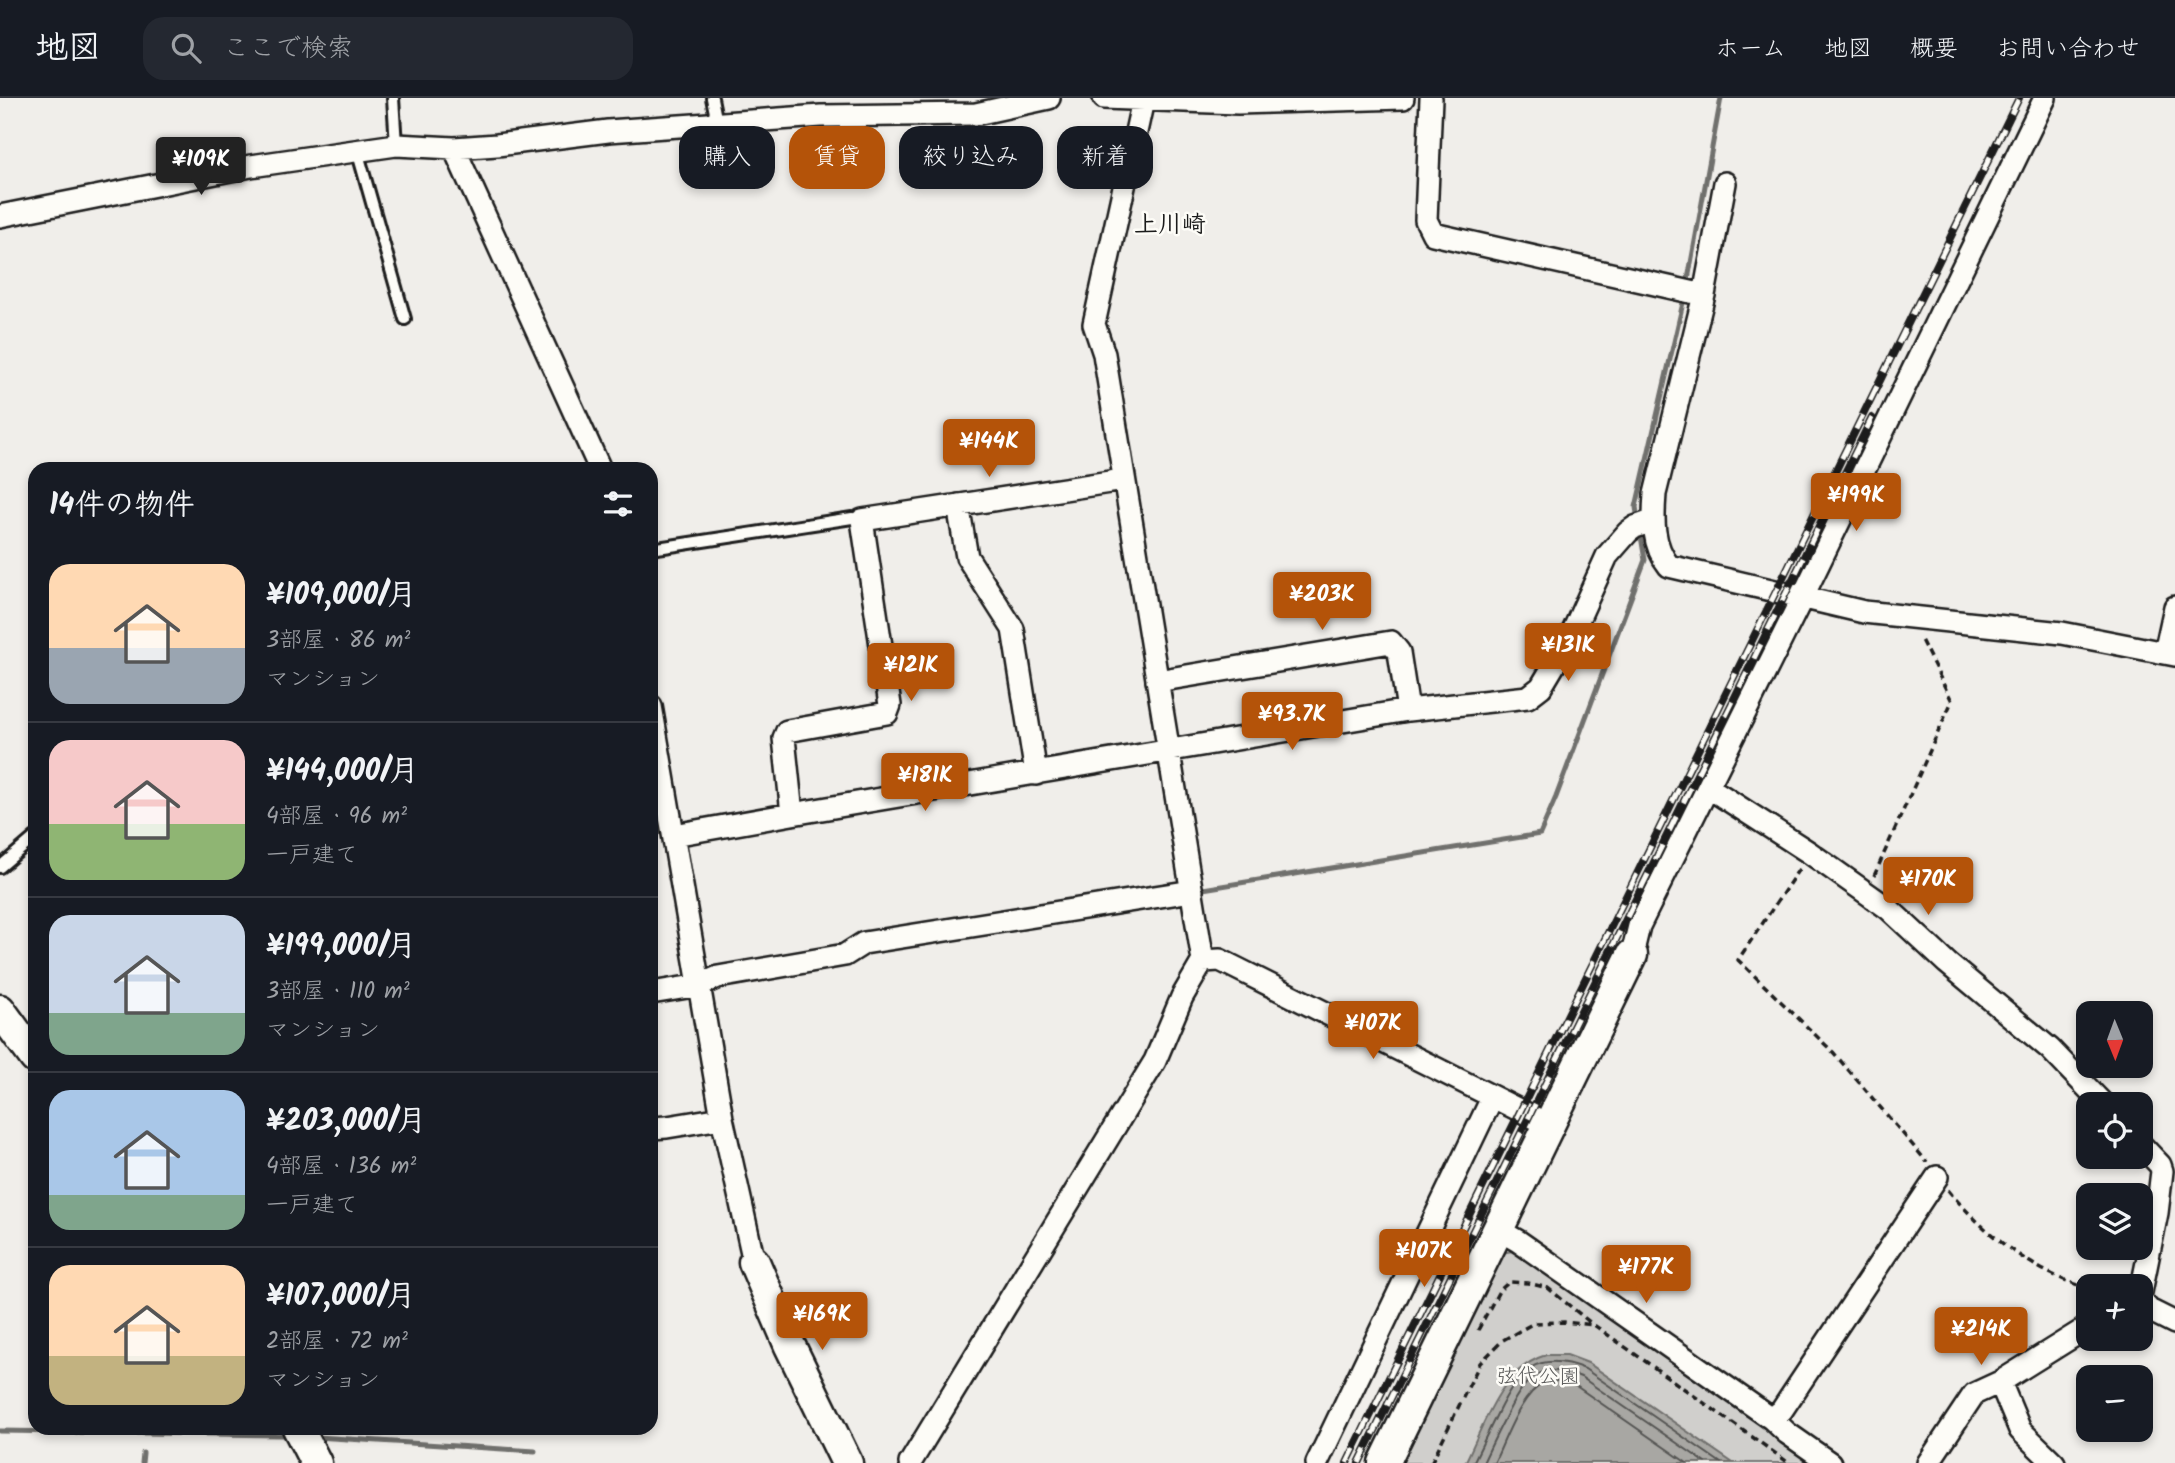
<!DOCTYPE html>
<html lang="ja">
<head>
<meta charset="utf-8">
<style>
  body { margin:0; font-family:Kalam,"Klee One",sans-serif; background:#242831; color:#f1f3f6; height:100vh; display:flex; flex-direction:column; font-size:26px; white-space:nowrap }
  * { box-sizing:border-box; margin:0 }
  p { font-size:23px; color:#9ea1a6 }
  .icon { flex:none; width:38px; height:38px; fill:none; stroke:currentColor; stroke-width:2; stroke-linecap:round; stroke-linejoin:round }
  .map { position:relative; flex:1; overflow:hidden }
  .sheet { position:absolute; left:28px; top:364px; width:630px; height:973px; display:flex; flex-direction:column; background:#171b24; border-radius:21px; box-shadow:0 4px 10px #0003 }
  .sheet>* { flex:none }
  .top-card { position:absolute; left:679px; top:28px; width:665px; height:63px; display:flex; gap:14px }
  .needle { width:46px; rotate:179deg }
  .buttons { position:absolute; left:2076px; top:903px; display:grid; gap:14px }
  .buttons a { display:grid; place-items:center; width:77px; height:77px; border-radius:14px; background:#171b24; box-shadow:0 4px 10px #0003; font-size:35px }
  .price { position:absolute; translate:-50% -60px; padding:0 16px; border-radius:7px; background:#b45309; color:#fff; font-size:23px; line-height:46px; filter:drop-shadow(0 2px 4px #0008) }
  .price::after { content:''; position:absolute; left:50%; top:42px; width:21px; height:16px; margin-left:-10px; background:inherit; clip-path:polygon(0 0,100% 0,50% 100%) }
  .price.active { background:#222; color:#fff }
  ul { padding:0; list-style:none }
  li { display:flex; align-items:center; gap:21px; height:175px; padding:0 21px }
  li+li { border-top:2px solid #363941 }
  li span { display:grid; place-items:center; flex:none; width:196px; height:140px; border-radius:21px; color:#555 }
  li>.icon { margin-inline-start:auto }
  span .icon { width:84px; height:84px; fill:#fffc; stroke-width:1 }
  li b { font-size:30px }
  h2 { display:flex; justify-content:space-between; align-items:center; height:84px; padding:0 21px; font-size:30px }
  .chip { padding:0 24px; border-radius:21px; background:#171b24; box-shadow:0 4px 10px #0003; font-size:24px; line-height:63px }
  .chip.active { background:#b45309; color:#fff }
  header { display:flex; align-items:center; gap:42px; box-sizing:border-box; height:98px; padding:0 35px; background:#171b24; border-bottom:2px solid #363941 }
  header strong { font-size:33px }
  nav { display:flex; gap:38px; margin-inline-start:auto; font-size:24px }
  .search { width:490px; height:63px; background:#242831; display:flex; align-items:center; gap:18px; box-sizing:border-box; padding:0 24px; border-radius:21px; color:#9ea1a6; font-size:26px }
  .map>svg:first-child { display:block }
</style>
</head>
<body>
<header>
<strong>地図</strong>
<div class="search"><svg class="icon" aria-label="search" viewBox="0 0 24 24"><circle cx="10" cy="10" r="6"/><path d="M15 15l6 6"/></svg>ここで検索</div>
<nav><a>ホーム</a><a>地図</a><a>概要</a><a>お問い合わせ</a></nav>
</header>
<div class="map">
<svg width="2175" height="1365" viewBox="0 0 2175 1365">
  <rect width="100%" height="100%" fill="#f0eeea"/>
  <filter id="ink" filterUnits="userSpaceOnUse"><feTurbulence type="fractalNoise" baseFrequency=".0143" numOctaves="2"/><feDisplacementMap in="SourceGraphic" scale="14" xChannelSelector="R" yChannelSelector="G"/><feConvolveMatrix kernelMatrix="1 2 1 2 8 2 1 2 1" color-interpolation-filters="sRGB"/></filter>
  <g filter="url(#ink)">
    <path fill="#d0cfcc" stroke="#767674" stroke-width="2" d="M 1513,1153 L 1816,1365 L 1397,1365 L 1501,1155 Z"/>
    <path fill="#a8a7a3" stroke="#706f6d" stroke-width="2" d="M 1546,1257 L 1567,1257 L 1588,1265 L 1733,1365 L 1465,1365 C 1485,1325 1500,1271 1546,1257 Z"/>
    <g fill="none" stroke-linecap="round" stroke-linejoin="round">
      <path stroke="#545452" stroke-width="2" d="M 1473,1365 C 1481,1349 1489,1332 1497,1316 C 1518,1273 1536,1251 1585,1271 L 1721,1365
        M 1483,1365 C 1490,1350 1497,1335 1505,1320 C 1523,1283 1538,1261 1581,1279 L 1706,1365
        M 1494,1365 C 1505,1343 1521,1295 1544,1285 C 1555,1280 1566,1284 1576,1288 L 1687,1365"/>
      <path stroke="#706f6d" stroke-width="5" d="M 1687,187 L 1721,0
        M 1638,422 L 1636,409 L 1685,196
        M 1203,791 L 1540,736 L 1556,699 L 1645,462 L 1640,432
        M 0,1333 L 283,1337
        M 317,1339 L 535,1353
        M 142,1365 L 143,1355"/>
      <defs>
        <path id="lane" d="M 393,0 L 396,47
          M 712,0 L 717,25
          M 357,52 L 405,221
          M 651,451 L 852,420 L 862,422
          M 0,769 L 35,739"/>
        <path id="street" d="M 1104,0 L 1238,5 L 1403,0
          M 1431,0 L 1426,122 L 1433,136 L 1704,197 L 1655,396 C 1653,421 1652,447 1669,468 L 1864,514 L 2062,535 L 2175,557
          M 454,50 L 600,371
          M 0,118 L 251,68 L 396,47 L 454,50 L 497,47 L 608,33 L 821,18 L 976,16 L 1049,0
          M 1704,197 L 1725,85
          M 958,407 L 967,459 L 1013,531 L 1036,676
          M 2165,555 L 2175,509
          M 1157,583 L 1391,544 L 1399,554 L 1408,612
          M 651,608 L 722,1020 L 754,1164
          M 1708,689 L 1810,755 L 1889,811 L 1947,865 L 2050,951 L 2103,1006
          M 792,716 L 784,640 L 787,633 L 887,615 L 890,607 L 862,422 L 1123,382
          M 674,737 L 792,716 L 1408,612 L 1528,599 L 1541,589 L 1569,542 L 1607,458 L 1628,434 L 1635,429 L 1652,423
          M 1632,857 L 1639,828 L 1802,500 L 2045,0
          M 1203,863 L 1220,862 L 1549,1027
          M 651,895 L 700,887 L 718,879 L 845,857 L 864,845 L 1192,793
          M 651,1030 L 667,1029 L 722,1020
          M 2140,1046 L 2160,1067 L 2162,1073 L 2157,1115 L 2140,1199
          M 1497,1131 L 1518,1143 L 1772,1321 L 1787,1335 L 1830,1365
          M 2140,1201 L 2149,1212 L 2175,1225
          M 2000,1284 L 2020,1332 L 2054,1365
          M 1772,1321 L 1782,1312 L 1937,1079
          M 910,1365 L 1155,963 L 1182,899 L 1203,863 L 1104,256 L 1094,226 L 1143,2
          M 1317,1365 L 1492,1000
          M 1928,1365 L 1974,1296 L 2000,1284 L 2088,1229"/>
        <path id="secondary" d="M 0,912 L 35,960
          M 754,1164 L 790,1248 L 847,1365
          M 298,1330 L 316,1365
          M 1384,1365 L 1632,857"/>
      </defs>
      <use href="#lane" stroke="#1c1c1c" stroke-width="16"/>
      <use href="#street" stroke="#1c1c1c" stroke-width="26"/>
      <use href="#secondary" stroke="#1c1c1c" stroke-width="35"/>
      <path stroke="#1c1c1c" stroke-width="3.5" stroke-dasharray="7 5" stroke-linecap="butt" d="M 1799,771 L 1738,862 L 1833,954 L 1927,1064
        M 1874,778 L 1952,603 L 1920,540
        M 1948,1092 C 1985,1136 2032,1174 2088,1190
        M 1478,1232 L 1499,1193 L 1509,1184 L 1528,1185 L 1548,1190 L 1592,1226
        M 1431,1365 L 1480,1265 L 1503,1242 L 1534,1225 L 1564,1224 L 1594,1227 L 1789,1365"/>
      <use href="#lane" stroke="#fdfcf7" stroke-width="10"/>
      <use href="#street" stroke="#fdfcf7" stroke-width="21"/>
      <use href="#secondary" stroke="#fdfcf7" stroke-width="30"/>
      <defs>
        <path id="rail" d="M 1347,1365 L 2019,0
          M 1359,1365 L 1872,320"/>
      </defs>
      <use href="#rail" stroke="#1c1c1c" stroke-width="8"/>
      <use href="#rail" stroke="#fdfcf7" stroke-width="5" stroke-dasharray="16" stroke-linecap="butt"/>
    </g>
  </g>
  <g text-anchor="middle" stroke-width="5" stroke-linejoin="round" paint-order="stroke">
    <g font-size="21" fill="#5b5b5a" stroke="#fdfcf7">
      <text x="1538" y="1285">弦代公園</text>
    </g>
    <g font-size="24" font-weight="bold" fill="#1c1c1c" stroke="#fdfcf7">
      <text x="1170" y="134">上川崎</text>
    </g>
  </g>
</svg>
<div class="buttons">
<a><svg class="needle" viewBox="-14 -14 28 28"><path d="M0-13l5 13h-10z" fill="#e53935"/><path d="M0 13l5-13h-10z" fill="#9ea1a6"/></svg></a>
<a><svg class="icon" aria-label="locate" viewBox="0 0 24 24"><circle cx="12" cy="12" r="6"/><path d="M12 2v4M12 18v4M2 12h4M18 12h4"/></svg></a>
<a><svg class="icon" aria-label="layers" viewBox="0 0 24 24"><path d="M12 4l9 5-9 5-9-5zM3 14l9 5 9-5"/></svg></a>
<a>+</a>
<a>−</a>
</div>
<b class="price active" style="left:201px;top:99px">¥109K</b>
<b class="price" style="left:989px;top:381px">¥144K</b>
<b class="price" style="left:1856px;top:435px">¥199K</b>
<b class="price" style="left:1322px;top:534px">¥203K</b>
<b class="price" style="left:1568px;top:585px">¥131K</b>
<b class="price" style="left:911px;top:605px">¥121K</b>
<b class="price" style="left:1292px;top:654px">¥93.7K</b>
<b class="price" style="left:925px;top:715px">¥181K</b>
<b class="price" style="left:1928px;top:819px">¥170K</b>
<b class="price" style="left:1373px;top:963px">¥107K</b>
<b class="price" style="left:1424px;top:1191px">¥107K</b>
<b class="price" style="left:1646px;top:1207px">¥177K</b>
<b class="price" style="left:822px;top:1254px">¥169K</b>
<b class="price" style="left:1981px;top:1269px">¥214K</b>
<div class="top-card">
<a class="chip">購入</a>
<a class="chip active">賃貸</a>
<a class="chip">絞り込み</a>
<a class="chip">新着</a>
</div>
<section class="sheet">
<h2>14件の物件<svg class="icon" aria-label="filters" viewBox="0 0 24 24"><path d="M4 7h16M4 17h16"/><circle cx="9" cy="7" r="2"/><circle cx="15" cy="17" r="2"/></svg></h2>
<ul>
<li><span style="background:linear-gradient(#ffd9b3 60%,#9aa5b1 0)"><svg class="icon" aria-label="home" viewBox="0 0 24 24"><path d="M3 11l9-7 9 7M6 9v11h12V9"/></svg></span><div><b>¥109,000/月</b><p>3部屋 · 86 m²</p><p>マンション</p></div></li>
<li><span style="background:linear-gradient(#f6c9c9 60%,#8fb573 0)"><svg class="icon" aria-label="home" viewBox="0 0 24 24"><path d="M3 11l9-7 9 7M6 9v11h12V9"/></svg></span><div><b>¥144,000/月</b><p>4部屋 · 96 m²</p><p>一戸建て</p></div></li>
<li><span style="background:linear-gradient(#c9d6e8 70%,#7fa58c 0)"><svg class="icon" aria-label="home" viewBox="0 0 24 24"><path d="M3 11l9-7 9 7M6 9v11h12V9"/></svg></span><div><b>¥199,000/月</b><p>3部屋 · 110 m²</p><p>マンション</p></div></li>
<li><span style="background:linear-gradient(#a9c7e8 75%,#7fa58c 0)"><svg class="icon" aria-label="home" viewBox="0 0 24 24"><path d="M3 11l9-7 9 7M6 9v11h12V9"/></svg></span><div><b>¥203,000/月</b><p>4部屋 · 136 m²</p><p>一戸建て</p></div></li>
<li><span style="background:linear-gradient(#ffd9b3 65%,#c2b280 0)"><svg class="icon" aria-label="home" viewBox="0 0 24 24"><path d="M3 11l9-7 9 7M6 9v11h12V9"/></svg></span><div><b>¥107,000/月</b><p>2部屋 · 72 m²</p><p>マンション</p></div></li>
</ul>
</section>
</div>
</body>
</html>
